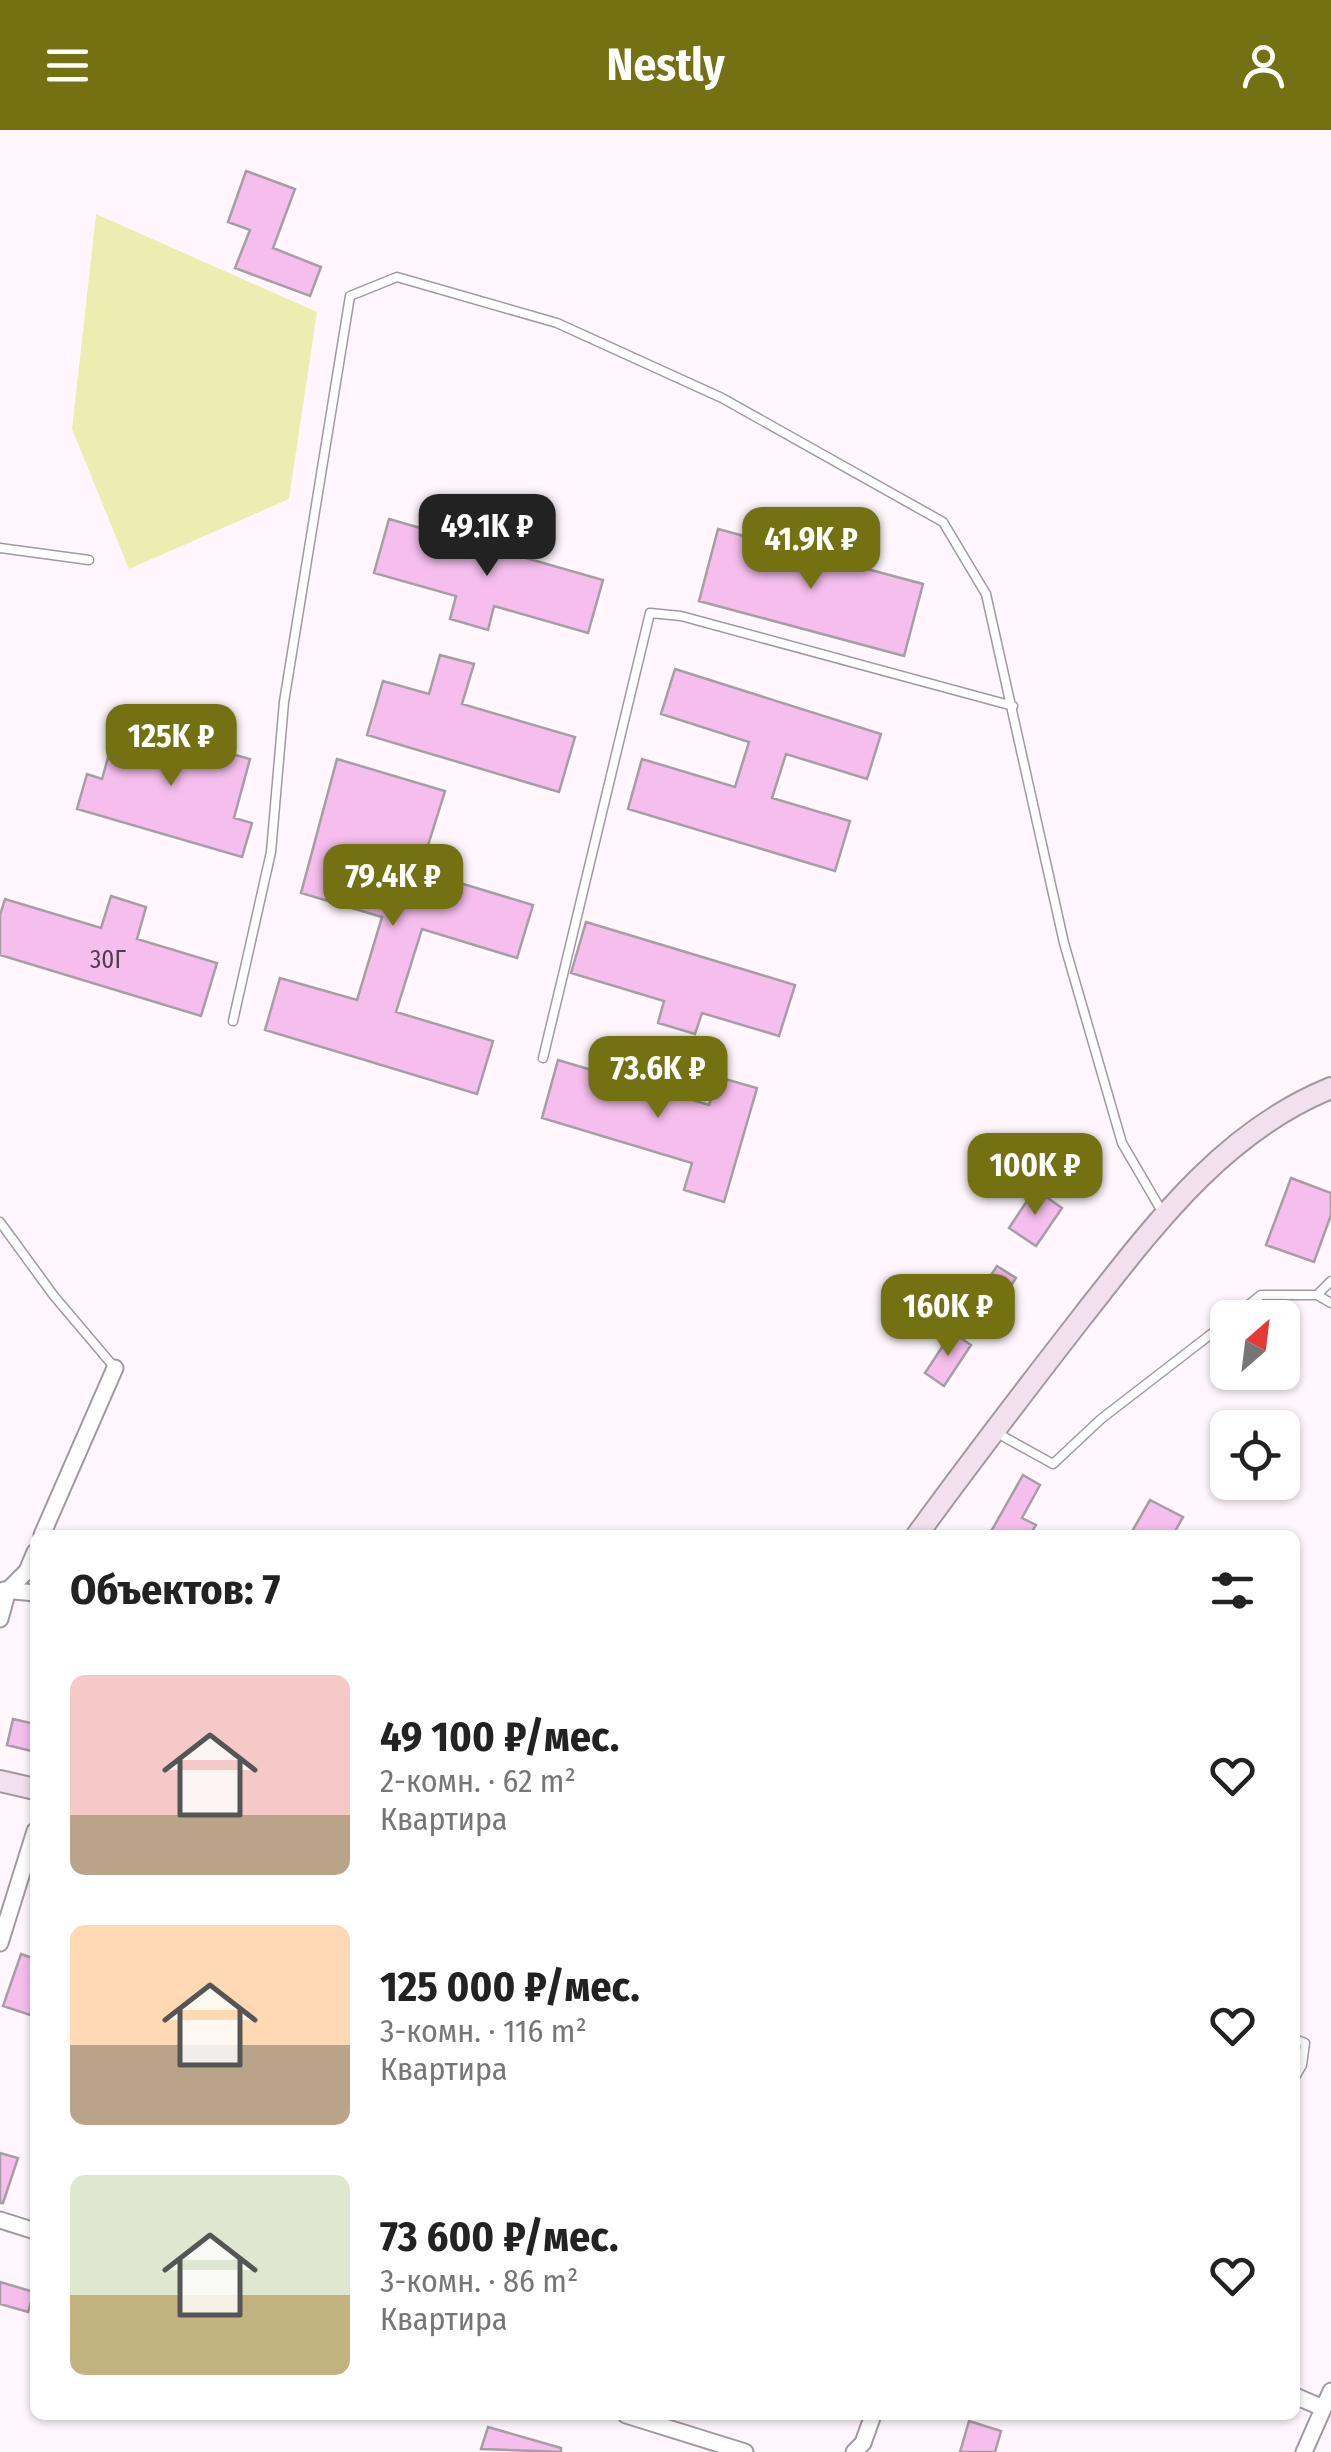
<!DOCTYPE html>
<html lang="ru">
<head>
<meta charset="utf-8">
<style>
  body { margin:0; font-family:"Fira Sans Condensed",sans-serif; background:#f6f6f6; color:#222; height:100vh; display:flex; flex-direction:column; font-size:38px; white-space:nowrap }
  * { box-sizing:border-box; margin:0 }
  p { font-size:32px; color:#767676 }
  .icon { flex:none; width:55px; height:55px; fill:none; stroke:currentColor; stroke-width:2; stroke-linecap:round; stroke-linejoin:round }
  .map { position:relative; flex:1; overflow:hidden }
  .details { position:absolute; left:30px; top:1400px; width:1270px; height:890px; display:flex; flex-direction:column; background:#fff; border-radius:15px; box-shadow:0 2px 8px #0004 }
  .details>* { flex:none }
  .needle { width:65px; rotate:28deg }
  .buttons { position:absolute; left:1210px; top:1170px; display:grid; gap:20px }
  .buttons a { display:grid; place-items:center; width:90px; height:90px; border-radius:15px; background:#fff; box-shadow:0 2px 8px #0004; font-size:50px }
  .price { position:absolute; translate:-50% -85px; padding:0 22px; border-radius:20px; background:#747113; color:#fff; font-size:32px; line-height:65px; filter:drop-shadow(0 2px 5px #0008) }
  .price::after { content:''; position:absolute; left:50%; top:60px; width:30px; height:22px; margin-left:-15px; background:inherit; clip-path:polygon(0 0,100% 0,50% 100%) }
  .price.on { background:#222; color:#fff }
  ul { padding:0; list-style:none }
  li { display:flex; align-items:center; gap:30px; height:250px; padding:0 40px }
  li span { display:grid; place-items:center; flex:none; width:280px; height:200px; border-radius:15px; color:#555 }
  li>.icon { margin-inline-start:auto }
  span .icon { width:120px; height:120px; fill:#fffc; stroke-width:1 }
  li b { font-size:42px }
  h2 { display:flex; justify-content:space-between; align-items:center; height:120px; padding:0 40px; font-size:42px }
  header { display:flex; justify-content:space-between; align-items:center; height:130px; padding:0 40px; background:#747113; color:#fff; font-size:45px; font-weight:700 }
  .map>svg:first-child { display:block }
</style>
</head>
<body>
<header><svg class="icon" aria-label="menu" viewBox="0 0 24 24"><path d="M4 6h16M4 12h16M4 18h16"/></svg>Nestly<svg class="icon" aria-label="person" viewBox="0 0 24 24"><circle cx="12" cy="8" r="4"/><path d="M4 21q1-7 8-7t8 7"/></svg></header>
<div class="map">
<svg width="1331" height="2322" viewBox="0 0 1331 2322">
  <rect width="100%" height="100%" fill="#fff7fd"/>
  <path fill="#eeedb1" d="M 96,84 L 317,182 L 289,369 L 129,439 L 72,299 Z"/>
  <path fill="#f5beed" stroke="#a59ea4" stroke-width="2.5" d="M 246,41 L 295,59 L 273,118 L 321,137 L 310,166 L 235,138 L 250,100 L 228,92 Z
    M 389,389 L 603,450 L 588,503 L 494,476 L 488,500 L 450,489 L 456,466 L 374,443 Z
    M 718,399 L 923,454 L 904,526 L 699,471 Z
    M 440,525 L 474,534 L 462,574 L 575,607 L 559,662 L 367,605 L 383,551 L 429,564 Z
    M 675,539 L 881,604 L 867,649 L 786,624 L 772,668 L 850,691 L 835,741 L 628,679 L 642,629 L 735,657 L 749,612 L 661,584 Z
    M 118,592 L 250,629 L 234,688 L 252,693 L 242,727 L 77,679 L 87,644 L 102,649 Z
    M 337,629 L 445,661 L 420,741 L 533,775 L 517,828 L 422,799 L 396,882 L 493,911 L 477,964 L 265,900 L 280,848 L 357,870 L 382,787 L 301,763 Z
    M 111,766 L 146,777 L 137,809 L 217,833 L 201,886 L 0,825 L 0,785 L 5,769 L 101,798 Z
    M 586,792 L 795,855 L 779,906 L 702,883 L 695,904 L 658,893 L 664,871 L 571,843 Z
    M 558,930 L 709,975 L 718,947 L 757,958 L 724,1072 L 684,1060 L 692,1033 L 542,988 Z
    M 1291,1048 L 1331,1063 L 1331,1085 L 1314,1132 L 1266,1115 Z
    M 1035,1059 L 1062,1078 L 1036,1116 L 1009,1098 Z
    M 997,1136 L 1016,1148 L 989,1189 L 970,1177 Z
    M 952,1202 L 971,1215 L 944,1256 L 925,1243 Z
    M 1023,1345 L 1040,1355 L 1022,1388 L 1036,1395 L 1030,1405 L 989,1405 Z
    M 1150,1370 L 1183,1387 L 1173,1405 L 1130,1405 Z
    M 13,1589 L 35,1594 L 35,1622 L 7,1615 Z
    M 21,1824 L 35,1829 L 35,1871 L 30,1885 L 3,1876 Z
    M 0,2023 L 18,2028 L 3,2073 L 0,2073 Z
    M 0,2152 L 34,2162 L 28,2182 L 0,2174 Z
    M 969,2291 L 1001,2301 L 995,2322 L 960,2322 Z
    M 488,2297 L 561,2318 L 561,2322 L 481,2319 Z"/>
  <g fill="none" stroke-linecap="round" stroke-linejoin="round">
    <defs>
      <path id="lane" d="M 0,418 L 89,430
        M 233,891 L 271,722 L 284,572 L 350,166 L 397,147 L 557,193 L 722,268 L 943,392 L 986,464 L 1064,813 L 1122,1013 L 1164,1085
        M 543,928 L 650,483 L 681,486 L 1013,576
        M 0,1092 L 54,1166 L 115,1238
        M 1317,1165 L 1331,1151
        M 1232,1188 L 1261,1165 L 1317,1165 L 1331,1173
        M 997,1303 L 1053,1334 L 1101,1289 L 1228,1191
        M 1295,1909 L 1305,1913 L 1302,1935 L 1295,1947"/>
      <path id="street" d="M 42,1405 L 115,1238
        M 4,1460 L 35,1463
        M 0,1489 L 8,1460 L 27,1441 L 35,1422
        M 0,1813 L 35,1701
        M 0,2090 L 35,2101
        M 1295,2266 L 1323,2278
        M 626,2285 L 745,2322
        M 854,2322 L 863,2313 L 873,2285
        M 1304,2322 L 1331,2261"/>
      <path id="secondary" d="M 917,1405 C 971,1331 1026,1259 1082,1187 C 1152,1098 1222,1002 1331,958
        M 0,1651 L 35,1659"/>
    </defs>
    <use href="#lane" stroke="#a1999f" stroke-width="11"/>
    <use href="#street" stroke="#a1999f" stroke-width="19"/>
    <use href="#secondary" stroke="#a1999f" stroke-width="24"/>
    <use href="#lane" stroke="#fff" stroke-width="8"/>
    <use href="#street" stroke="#fff" stroke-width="15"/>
    <use href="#secondary" stroke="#f2e0ef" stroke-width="20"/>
  </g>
  <g text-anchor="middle" stroke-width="8" stroke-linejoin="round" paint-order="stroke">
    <g font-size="25" fill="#4e3e4c">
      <text x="108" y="838">30Г</text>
    </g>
  </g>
</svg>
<div class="buttons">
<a><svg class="needle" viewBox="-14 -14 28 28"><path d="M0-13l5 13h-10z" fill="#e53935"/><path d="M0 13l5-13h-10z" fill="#767676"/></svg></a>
<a><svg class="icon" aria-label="locate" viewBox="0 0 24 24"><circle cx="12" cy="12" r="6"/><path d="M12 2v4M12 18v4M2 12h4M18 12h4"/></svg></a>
</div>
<b class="price on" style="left:487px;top:449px">49.1K ₽</b>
<b class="price" style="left:811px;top:462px">41.9K ₽</b>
<b class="price" style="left:171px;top:659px">125K ₽</b>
<b class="price" style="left:393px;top:799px">79.4K ₽</b>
<b class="price" style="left:658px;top:991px">73.6K ₽</b>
<b class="price" style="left:1035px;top:1088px">100K ₽</b>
<b class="price" style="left:948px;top:1229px">160K ₽</b>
<section class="details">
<h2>Объектов: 7<svg class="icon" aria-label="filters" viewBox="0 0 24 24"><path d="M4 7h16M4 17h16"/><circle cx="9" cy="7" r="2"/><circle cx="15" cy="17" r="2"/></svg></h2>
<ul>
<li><span style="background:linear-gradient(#f6c9c9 70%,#b9a48a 0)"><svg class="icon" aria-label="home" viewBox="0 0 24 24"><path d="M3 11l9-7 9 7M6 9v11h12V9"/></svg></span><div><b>49 100 ₽/мес.</b><p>2-комн. · 62 m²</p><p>Квартира</p></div><svg class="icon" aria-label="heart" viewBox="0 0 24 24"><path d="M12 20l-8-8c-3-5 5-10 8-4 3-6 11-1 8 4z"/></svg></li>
<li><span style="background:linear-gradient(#ffd9b3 60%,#b9a48a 0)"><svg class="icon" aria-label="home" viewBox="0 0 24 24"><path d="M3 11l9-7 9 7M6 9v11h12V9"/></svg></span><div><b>125 000 ₽/мес.</b><p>3-комн. · 116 m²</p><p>Квартира</p></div><svg class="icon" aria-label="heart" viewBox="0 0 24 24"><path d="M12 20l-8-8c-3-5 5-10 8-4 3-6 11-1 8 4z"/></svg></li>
<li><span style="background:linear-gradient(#dfe7d0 60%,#c2b280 0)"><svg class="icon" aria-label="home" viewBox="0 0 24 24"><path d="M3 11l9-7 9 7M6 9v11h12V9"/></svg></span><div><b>73 600 ₽/мес.</b><p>3-комн. · 86 m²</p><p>Квартира</p></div><svg class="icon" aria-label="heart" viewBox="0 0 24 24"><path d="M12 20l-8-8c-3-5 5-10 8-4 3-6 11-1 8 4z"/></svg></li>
</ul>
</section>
</div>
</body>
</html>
